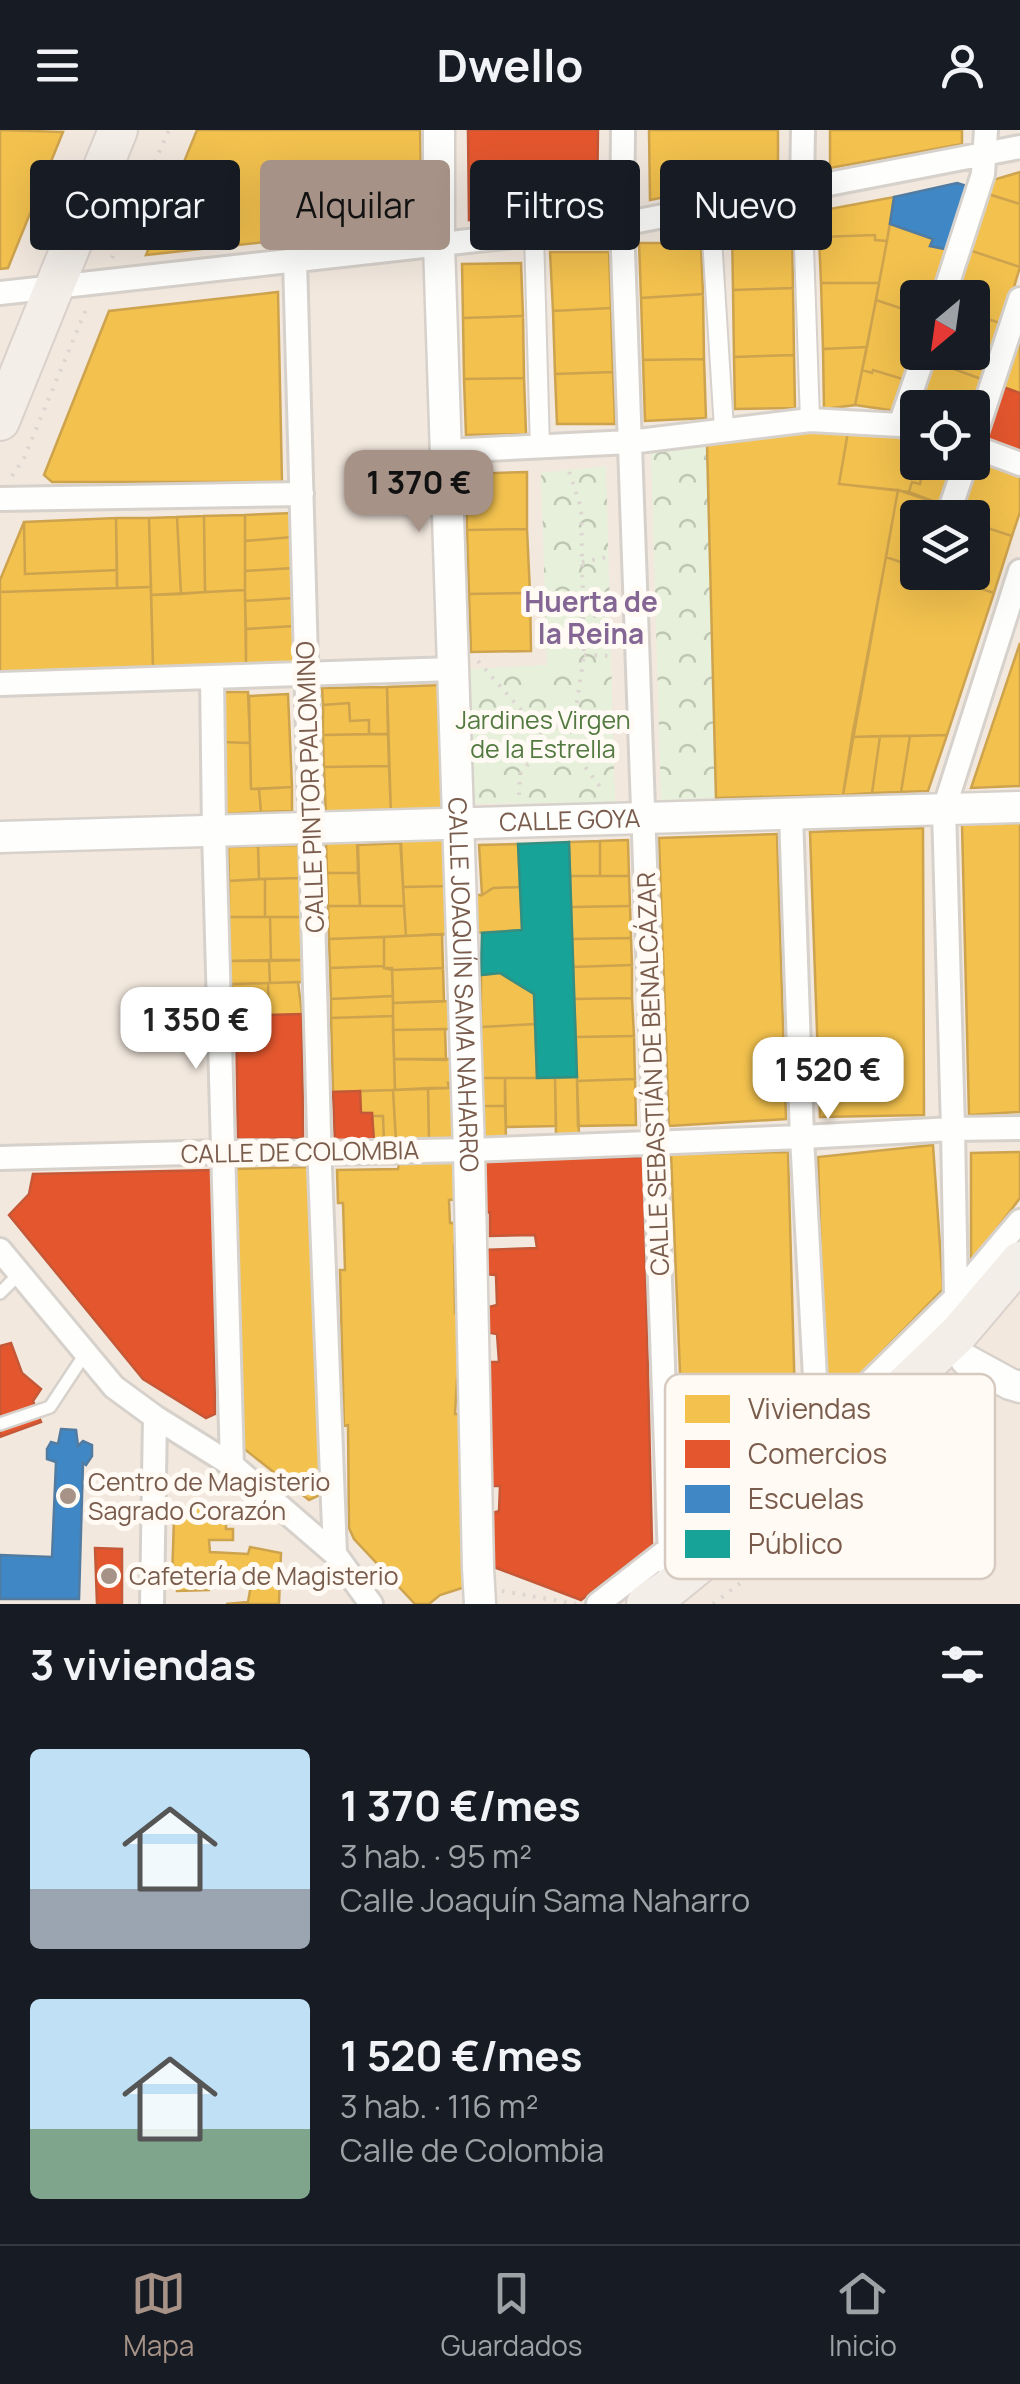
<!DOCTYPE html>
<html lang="es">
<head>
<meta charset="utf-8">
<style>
  body { margin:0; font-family:Manrope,sans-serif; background:#242831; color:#f1f3f6; height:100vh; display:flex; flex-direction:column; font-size:38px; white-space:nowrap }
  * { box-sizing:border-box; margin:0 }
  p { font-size:32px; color:#9ea1a6 }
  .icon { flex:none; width:55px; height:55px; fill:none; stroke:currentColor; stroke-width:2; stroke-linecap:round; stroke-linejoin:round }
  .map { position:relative; height:1474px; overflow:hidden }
  .drawer { display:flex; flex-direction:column; background:#171b24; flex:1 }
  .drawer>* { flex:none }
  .top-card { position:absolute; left:30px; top:30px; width:960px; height:90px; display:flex; gap:20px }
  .needle { width:65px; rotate:209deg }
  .tools { position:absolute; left:900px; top:150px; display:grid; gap:20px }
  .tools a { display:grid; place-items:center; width:90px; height:90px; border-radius:10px; background:#171b24; box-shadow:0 10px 40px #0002; font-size:50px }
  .price { position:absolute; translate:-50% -85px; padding:0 22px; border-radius:20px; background:#fff; color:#222; font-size:32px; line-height:65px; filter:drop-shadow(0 2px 5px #0008) }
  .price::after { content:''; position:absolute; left:50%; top:60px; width:30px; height:22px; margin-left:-15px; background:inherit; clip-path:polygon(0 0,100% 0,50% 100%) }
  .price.on { background:#a69286; color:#111 }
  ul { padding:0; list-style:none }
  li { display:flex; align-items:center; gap:30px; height:250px; padding:0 30px }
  li span { display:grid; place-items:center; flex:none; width:280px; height:200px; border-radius:10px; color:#555 }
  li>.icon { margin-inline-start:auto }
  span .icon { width:120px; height:120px; fill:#fffc; stroke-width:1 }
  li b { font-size:42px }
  h2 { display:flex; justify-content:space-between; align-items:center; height:120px; padding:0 30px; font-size:42px }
  .chip { padding:0 35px; border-radius:10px; background:#171b24; box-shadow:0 10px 40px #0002; font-size:35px; line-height:90px }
  .chip.on { background:#a69286; color:#111 }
  header { display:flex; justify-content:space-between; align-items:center; height:130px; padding:0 30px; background:#171b24; font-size:45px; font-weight:700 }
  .tabs { display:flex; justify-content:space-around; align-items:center; height:140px; border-top:2px solid #363941; background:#171b24; font-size:28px; color:#9ea1a6 }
  .tabs a { display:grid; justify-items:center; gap:5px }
  .tabs .on { color:#a69286 }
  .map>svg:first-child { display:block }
</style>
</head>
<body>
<header><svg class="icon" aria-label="menu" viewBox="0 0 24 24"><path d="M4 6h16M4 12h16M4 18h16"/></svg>Dwello<svg class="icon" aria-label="person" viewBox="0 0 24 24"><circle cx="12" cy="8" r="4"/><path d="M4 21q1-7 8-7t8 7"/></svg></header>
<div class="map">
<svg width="1020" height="1474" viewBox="0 0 1020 1474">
  <defs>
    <pattern id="forest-crowns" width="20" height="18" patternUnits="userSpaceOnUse" patternTransform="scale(2.5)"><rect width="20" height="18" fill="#e7f0db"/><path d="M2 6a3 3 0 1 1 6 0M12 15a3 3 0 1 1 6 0" fill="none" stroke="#c0c6b4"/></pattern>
  </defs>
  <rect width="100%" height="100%" fill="#f9f5f0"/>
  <path fill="#f2e8de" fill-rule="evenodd" d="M 0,0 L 1020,0 L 1020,1474 L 0,1474 ZM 918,168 L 972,168 L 972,222 L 918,222 ZM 918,278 L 972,278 L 972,332 L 918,332 ZM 918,388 L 972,388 L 972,442 L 918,442 Z"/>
  <path fill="url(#forest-crowns)" d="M 707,315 L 716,668 L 661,670 L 651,323 Z
    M 606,336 L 615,672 L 473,674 L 469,539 L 547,535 L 541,343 Z"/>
  <path fill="#f2c14e" stroke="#cea34e" stroke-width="2.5" d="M 0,0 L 63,2 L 8,138 L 0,139 Z
    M 197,0 L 420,0 L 422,95 L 146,125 Z
    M 649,0 L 778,0 L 778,45 L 650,70 Z
    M 830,0 L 962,0 L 962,14 L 830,38 Z
    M 1020,42 L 1020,74 L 988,64 L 993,50 Z
    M 988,64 L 1020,74 L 1020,137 L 969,120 Z
    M 894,67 L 887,111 L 875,110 L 875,105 L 819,107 L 819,81 Z
    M 890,94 L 933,109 L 930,116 L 950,120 L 934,168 L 918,168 L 918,184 L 876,170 Z
    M 792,97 L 793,158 L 733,160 L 732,98 Z
    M 875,105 L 875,110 L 887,111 L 879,153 L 821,153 L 819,107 Z
    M 639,113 L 701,113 L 703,164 L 641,168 Z
    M 969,120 L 1020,137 L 1003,194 L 972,184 L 972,168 L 953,168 Z
    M 550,122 L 609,122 L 611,178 L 553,181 Z
    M 521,133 L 523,186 L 463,188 L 462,134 Z
    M 821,153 L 879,153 L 867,217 L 823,219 Z
    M 793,158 L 794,225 L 734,227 L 733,160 Z
    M 278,162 L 282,352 L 52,352 L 44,345 L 109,181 Z
    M 703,164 L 704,229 L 643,230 L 641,168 Z
    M 876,170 L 918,184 L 918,217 L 906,250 L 873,240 L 872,243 L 862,240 Z
    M 611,178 L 613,242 L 555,244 L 553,181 Z
    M 972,184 L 1003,194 L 984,250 L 932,231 L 935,222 L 972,222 Z
    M 523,186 L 524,248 L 464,249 L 463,188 Z
    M 1020,208 L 1020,263 L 1003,257 Z
    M 867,217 L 855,275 L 824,279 L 823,219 Z
    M 794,225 L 795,278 L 735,279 L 734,227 Z
    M 704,229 L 706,288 L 645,291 L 643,230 Z
    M 932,231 L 984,250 L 972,278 L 918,278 L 918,290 L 913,288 Z
    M 862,240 L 872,243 L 873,240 L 906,250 L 896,281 L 855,275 Z
    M 613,242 L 615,294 L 557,294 L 555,244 Z
    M 524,248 L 526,304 L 466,305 L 464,249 Z
    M 849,296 L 888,301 L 918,311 L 918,331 L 913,343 L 922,345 L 920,354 L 912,352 L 909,362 L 839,354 Z
    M 849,296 L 839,354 L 898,360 L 843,665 L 716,668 L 707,315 Z
    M 918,331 L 918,332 L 957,332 L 943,375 L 909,362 L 912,352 L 920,354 L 922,345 L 913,343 Z
    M 979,333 L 1020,345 L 1020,382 L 1012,406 L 972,393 L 972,388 L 960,388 Z
    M 527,342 L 527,399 L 467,400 L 466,344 Z
    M 898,360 L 943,375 L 938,388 L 918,388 L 918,438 L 886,427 Z
    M 292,383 L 292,407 L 245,411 L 245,385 Z
    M 245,385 L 245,460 L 205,462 L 204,386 Z
    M 204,386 L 205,462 L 181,464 L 177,387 Z
    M 177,387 L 181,464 L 151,465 L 149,388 Z
    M 116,388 L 117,440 L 25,444 L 24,392 Z
    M 116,388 L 149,388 L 151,457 L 117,458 Z
    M 24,392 L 25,444 L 117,440 L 117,458 L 0,462 L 0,450 Z
    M 972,393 L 1012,406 L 994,463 L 941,445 L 942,442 L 972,442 Z
    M 527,399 L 530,463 L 469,464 L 467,400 Z
    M 292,407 L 293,438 L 245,441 L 245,411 Z
    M 886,427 L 918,438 L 918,442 L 931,442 L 994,463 L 947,605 L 852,607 Z
    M 293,438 L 293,468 L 245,471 L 245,441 Z
    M 151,457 L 153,537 L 0,543 L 0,462 Z
    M 245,460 L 246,534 L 153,537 L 151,465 Z
    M 530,463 L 531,521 L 471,522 L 469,464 Z
    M 293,468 L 294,496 L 246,499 L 245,471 Z
    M 294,496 L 295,532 L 246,534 L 246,499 Z
    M 1020,513 L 1020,656 L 971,658 Z
    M 443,555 L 447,683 L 391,685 L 387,557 Z
    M 387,557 L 388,604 L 369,604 L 369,590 L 350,591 L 349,573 L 323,575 L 322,558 Z
    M 220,562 L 248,562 L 250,613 L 221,612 Z
    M 288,564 L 292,657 L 251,659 L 249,566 Z
    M 349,573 L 350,591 L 369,590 L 369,604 L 323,605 L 323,575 Z
    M 388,604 L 389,636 L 324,637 L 323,605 Z
    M 947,605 L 928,661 L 901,662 L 910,606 Z
    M 880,606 L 910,606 L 901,662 L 872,663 Z
    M 880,606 L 872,663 L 843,665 L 852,607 Z
    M 221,612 L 250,613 L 251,659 L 259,659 L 261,682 L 224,684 Z
    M 389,636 L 391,685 L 326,687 L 324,637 Z
    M 292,657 L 292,681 L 261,682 L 259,659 Z
    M 1020,693 L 1020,982 L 969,985 L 962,694 Z
    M 923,698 L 924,985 L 820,987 L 810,702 Z
    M 777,704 L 786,989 L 669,996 L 659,708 Z
    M 450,706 L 452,756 L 403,757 L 400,708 Z
    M 357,710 L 358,743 L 327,743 L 326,711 Z
    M 628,710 L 629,746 L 600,746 L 600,711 Z
    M 600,711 L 600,746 L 570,746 L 569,712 Z
    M 401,713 L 404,776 L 360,776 L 358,715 Z
    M 518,714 L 520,757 L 493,758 L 482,765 L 479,715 Z
    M 300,715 L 301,748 L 259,749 L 258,716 Z
    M 258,716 L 259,749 L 229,751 L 228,717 Z
    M 327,743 L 358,743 L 360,776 L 328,776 Z
    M 570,746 L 629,746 L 630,776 L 571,777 Z
    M 301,748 L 303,787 L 265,787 L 265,749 Z
    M 265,749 L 265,787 L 229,787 L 229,751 Z
    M 452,756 L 453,804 L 406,806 L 403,757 Z
    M 520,757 L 522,800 L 472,803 L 472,765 L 482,765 L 493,758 Z
    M 328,776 L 404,776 L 406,806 L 329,809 Z
    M 630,776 L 631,808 L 572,809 L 571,777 Z
    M 229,787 L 270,787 L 271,831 L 230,831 Z
    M 270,787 L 303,787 L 305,830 L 271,831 Z
    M 442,804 L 443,838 L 392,840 L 384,838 L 384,807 Z
    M 384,807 L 384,836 L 330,838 L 329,809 Z
    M 631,808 L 632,835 L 573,837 L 572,809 Z
    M 269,830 L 305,830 L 305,852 L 270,853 Z
    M 269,830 L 270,853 L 231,854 L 230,831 Z
    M 632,835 L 632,868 L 574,869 L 573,837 Z
    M 384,836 L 384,838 L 392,838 L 393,866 L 331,869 L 330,838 Z
    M 443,838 L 444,871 L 393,873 L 392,840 Z
    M 500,843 L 534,864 L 535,894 L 481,897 L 481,845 Z
    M 298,852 L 302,884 L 269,885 L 268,853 Z
    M 268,853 L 269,885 L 233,885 L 232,854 Z
    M 393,866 L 393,886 L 331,888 L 331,869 Z
    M 632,868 L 634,906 L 576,907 L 574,869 Z
    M 455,871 L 456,899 L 393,900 L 393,873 Z
    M 393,886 L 395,960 L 333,962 L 331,888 Z
    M 535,894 L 537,948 L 480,948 L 481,897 Z
    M 445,899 L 446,930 L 394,929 L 393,900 Z
    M 634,906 L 635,949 L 577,951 L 576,907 Z
    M 394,929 L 458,929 L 458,954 L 448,953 L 449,958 L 395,960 Z
    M 577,947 L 579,1005 L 556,1005 L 555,948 Z
    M 480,948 L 505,948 L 505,976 L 480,976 Z
    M 505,948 L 555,948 L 556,996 L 506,997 Z
    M 635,949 L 636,995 L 578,996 L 577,951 Z
    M 448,953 L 458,954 L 460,1011 L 429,1011 L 428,958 L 449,958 Z
    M 428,958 L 429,1011 L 396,1011 L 393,960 Z
    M 393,960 L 396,1011 L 384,1012 L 383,986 L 372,986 L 372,983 L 361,983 L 360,961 Z
    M 480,976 L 505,976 L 506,1007 L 479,1008 Z
    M 372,986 L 383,986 L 384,1012 L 374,1012 Z
    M 933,1015 L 943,1159 L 834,1271 L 825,1266 L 818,1027 Z
    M 788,1022 L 796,1306 L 686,1387 L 671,1024 Z
    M 1020,1022 L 1020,1068 L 971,1133 L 971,1023 Z
    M 459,1032 L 460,1069 L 449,1070 L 450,1093 L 462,1093 L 462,1116 L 454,1115 L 455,1183 L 464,1183 L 466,1250 L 457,1249 L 455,1284 L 463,1284 L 464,1317 L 460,1316 L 465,1457 L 440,1465 L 429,1474 L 415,1474 L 354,1409 L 349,1398 L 348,1295 L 344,1296 L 340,1140 L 345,1140 L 343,1073 L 338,1073 L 337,1040 L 398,1039 L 399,1034 Z
    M 308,1037 L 322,1364 L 309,1370 L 243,1318 L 236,1039 Z
    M 178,1376 L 211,1377 L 211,1388 L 226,1389 L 226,1399 L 233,1399 L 233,1410 L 209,1410 L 210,1422 L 248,1424 L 250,1417 L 281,1423 L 279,1474 L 226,1474 L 248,1472 L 251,1455 L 210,1450 L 209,1460 L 177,1461 L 177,1451 L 172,1450 L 174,1388 L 179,1389 Z"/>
  <path fill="#e4572e" stroke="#c45837" stroke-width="2.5" d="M 468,0 L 598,0 L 597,76 L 469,90 Z
    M 1003,257 L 1020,263 L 1020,324 L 986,310 Z
    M 302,884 L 303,1008 L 238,1010 L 236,886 Z
    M 360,961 L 361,983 L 372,983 L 374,1012 L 335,1012 L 333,962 Z
    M 643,1027 L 652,1416 L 581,1470 L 491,1436 L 489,1384 L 499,1381 L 500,1356 L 489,1356 L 486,1232 L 499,1232 L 497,1204 L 484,1202 L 485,1178 L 497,1175 L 496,1145 L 483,1144 L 482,1120 L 537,1118 L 535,1105 L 490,1106 L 490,1082 L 481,1084 L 480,1030 Z
    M 213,1040 L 215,1284 L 206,1288 L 143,1249 L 9,1085 L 29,1064 L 33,1044 Z
    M 11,1213 L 22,1243 L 41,1259 L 33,1271 L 41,1292 L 0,1307 L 0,1216 Z
    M 95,1418 L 122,1419 L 122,1474 L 97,1474 Z"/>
  <path fill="#3f88c5" stroke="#517ba1" stroke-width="2.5" d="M 957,53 L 970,57 L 950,120 L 930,116 L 933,109 L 890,94 L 894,67 Z
    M 61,1299 L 76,1300 L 78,1316 L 83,1311 L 92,1315 L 92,1326 L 86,1335 L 83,1333 L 79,1469 L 0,1469 L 0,1425 L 52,1427 L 56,1332 L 47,1329 L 47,1319 L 51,1312 L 58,1314 Z"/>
  <path fill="#17a398" stroke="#358e82" stroke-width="2.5" d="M 569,712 L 577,947 L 537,948 L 534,864 L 500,843 L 481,845 L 482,803 L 522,800 L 518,714 Z"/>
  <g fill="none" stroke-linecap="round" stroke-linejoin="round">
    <defs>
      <path id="service" d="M 0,1163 L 18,1145
        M 0,1294 L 50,1277 L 85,1224"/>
      <path id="pedestrian" d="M 802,59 L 810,290
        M 710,77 L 724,299
        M 534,104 L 540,318"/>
      <path id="minor" d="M 623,0 L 622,94 L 671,1457
        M 802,59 L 803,0
        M 295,130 L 320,1039 L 335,1424
        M 0,163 L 622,94 L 1020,17
        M 943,168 L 983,44 L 986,0
        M 900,295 L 925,222
        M 972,315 L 1020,169
        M 972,316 L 1020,334
        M 446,321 L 630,312 L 810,290 L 900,295 L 918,300
        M 0,369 L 302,364
        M 947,388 L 966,332
        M 212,547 L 214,701 L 232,1335
        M 0,554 L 453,539
        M 791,684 L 802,1007 L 818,1303 L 830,1327
        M 0,1028 L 225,1022 L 320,1023 L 469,1020 L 802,1007 L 953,999 L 1020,998
        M 0,1120 L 114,1257 L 155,1287 L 232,1335 L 335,1424 L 371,1474
        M 959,1203 L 956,1167 L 953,999 L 944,679 L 1020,441
        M 152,1474 L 155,1287
        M 598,1474 L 818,1303 L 956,1167 L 1020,1091"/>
      <g id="tertiary">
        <path id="s1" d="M 439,0 L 439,114 L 469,1020 L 478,1438 L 480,1474"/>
        <path id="s2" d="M 0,707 L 1020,677"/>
        <path d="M 966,1230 L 1010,1254 L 1020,1257"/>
      </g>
      <path id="primary" d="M 0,291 L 118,0
        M 646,1474 L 671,1457 L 830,1327 L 959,1203 L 1020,1131"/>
    </defs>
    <use href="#service" stroke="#d7d1cb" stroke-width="16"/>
    <use href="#pedestrian" stroke="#d7d1cb" stroke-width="22"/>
    <use href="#minor" stroke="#d7d1cb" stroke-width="28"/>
    <use href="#tertiary" stroke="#d7d1cb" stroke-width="35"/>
    <use href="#primary" stroke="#dad1cc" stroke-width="42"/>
    <path stroke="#dcd5d0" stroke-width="4" stroke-dasharray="2.5 8" stroke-linecap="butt" d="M 112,128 L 169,0
      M 12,346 L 24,328 L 87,177
      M 582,432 L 612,426
      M 584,525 L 614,526
      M 478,531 L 560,624 L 573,598 L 584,525 L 581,378 L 568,338
      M 519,665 L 520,644 L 542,617 L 580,630 L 604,662
      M 502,1461 L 576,1474
      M 713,1474 L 777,1425 L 966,1257"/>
    <use href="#service" stroke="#fefefd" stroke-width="11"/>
    <use href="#pedestrian" stroke="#fefefd" stroke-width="18"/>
    <use href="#minor" stroke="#fefefd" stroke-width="22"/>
    <use href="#tertiary" stroke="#fefefd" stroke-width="30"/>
    <use href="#primary" stroke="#f3eee8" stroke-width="38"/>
  </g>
  <g fill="#a69286" stroke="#fffaf3" stroke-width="4">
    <circle cx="68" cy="1366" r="10"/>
    <circle cx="109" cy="1446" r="10"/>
  </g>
  <g text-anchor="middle" stroke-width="10" stroke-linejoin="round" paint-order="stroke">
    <g font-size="25" fill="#537a41" stroke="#fffaf3">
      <text x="543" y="599">Jardines Virgen<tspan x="543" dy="29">de la Estrella</tspan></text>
    </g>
    <g font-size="25" fill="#7a5c4d" stroke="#fffaf3">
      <text transform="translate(310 657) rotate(-92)" y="9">CALLE PINTOR PALOMINO</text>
      <text dy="9" stroke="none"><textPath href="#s2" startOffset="570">CALLE GOYA</textPath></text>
      <text dy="9" stroke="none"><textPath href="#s1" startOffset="855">CALLE JOAQUÍN SAMA NAHARRO</textPath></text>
      <text transform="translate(653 944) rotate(-92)" y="9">CALLE SEBASTIÁN DE BENALCÁZAR</text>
      <text transform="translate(300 1022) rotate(-1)" y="9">CALLE DE COLOMBIA</text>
    </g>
    <g font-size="25" fill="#7a5c4d" stroke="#fffaf3" text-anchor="start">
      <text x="88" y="1361">Centro de Magisterio<tspan x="88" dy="29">Sagrado Corazón</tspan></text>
      <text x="129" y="1455">Cafetería de Magisterio</text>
    </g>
    <g font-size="28" font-weight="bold" fill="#846695" stroke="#fffaf3">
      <text x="591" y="482">Huerta de<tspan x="591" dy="32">la Reina</tspan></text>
    </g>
  </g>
  <rect x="665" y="1244" width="330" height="205" rx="15" fill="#fffaf3" stroke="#d7cbc1" stroke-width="2.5"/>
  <rect x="685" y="1265" width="45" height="28" fill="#f2c14e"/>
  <rect x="685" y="1310" width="45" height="28" fill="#e4572e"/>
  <rect x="685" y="1355" width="45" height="28" fill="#3f88c5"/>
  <rect x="685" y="1400" width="45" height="28" fill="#17a398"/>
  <g font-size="28" fill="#7a5c4d">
    <text x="748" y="1289">Viviendas</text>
    <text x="748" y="1334">Comercios</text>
    <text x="748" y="1379">Escuelas</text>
    <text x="748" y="1424">Público</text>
  </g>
</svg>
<div class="tools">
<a><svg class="needle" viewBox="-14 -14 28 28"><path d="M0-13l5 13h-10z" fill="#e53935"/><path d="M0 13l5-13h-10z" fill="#9ea1a6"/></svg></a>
<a><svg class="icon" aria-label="locate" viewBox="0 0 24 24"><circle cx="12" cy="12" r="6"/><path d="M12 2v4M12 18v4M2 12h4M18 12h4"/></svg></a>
<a><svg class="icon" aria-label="layers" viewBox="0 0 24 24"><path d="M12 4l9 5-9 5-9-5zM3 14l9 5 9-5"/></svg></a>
</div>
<b class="price on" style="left:419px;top:405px">1 370 €</b>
<b class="price" style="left:196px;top:942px">1 350 €</b>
<b class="price" style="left:828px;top:992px">1 520 €</b>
<div class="top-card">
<a class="chip">Comprar</a>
<a class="chip on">Alquilar</a>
<a class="chip">Filtros</a>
<a class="chip">Nuevo</a>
</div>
</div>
<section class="drawer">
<h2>3 viviendas<svg class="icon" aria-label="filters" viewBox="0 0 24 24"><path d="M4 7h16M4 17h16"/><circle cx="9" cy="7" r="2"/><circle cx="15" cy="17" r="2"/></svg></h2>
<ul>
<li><span style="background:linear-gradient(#bfe0f5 70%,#9aa5b1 0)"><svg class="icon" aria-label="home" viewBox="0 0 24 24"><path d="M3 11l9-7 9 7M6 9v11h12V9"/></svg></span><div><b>1 370 €/mes</b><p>3 hab. · 95 m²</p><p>Calle Joaquín Sama Naharro</p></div></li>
<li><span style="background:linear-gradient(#bfe0f5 65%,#7fa58c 0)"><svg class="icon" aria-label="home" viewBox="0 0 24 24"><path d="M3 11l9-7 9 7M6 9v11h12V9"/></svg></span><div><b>1 520 €/mes</b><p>3 hab. · 116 m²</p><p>Calle de Colombia</p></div></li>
</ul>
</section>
<nav class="tabs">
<a class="on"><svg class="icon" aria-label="map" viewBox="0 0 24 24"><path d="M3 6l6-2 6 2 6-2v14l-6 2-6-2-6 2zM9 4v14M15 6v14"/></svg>Mapa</a>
<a><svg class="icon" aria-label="saved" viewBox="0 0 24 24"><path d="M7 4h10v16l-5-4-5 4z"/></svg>Guardados</a>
<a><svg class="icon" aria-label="home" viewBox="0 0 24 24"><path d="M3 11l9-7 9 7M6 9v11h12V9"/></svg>Inicio</a>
</nav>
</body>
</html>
